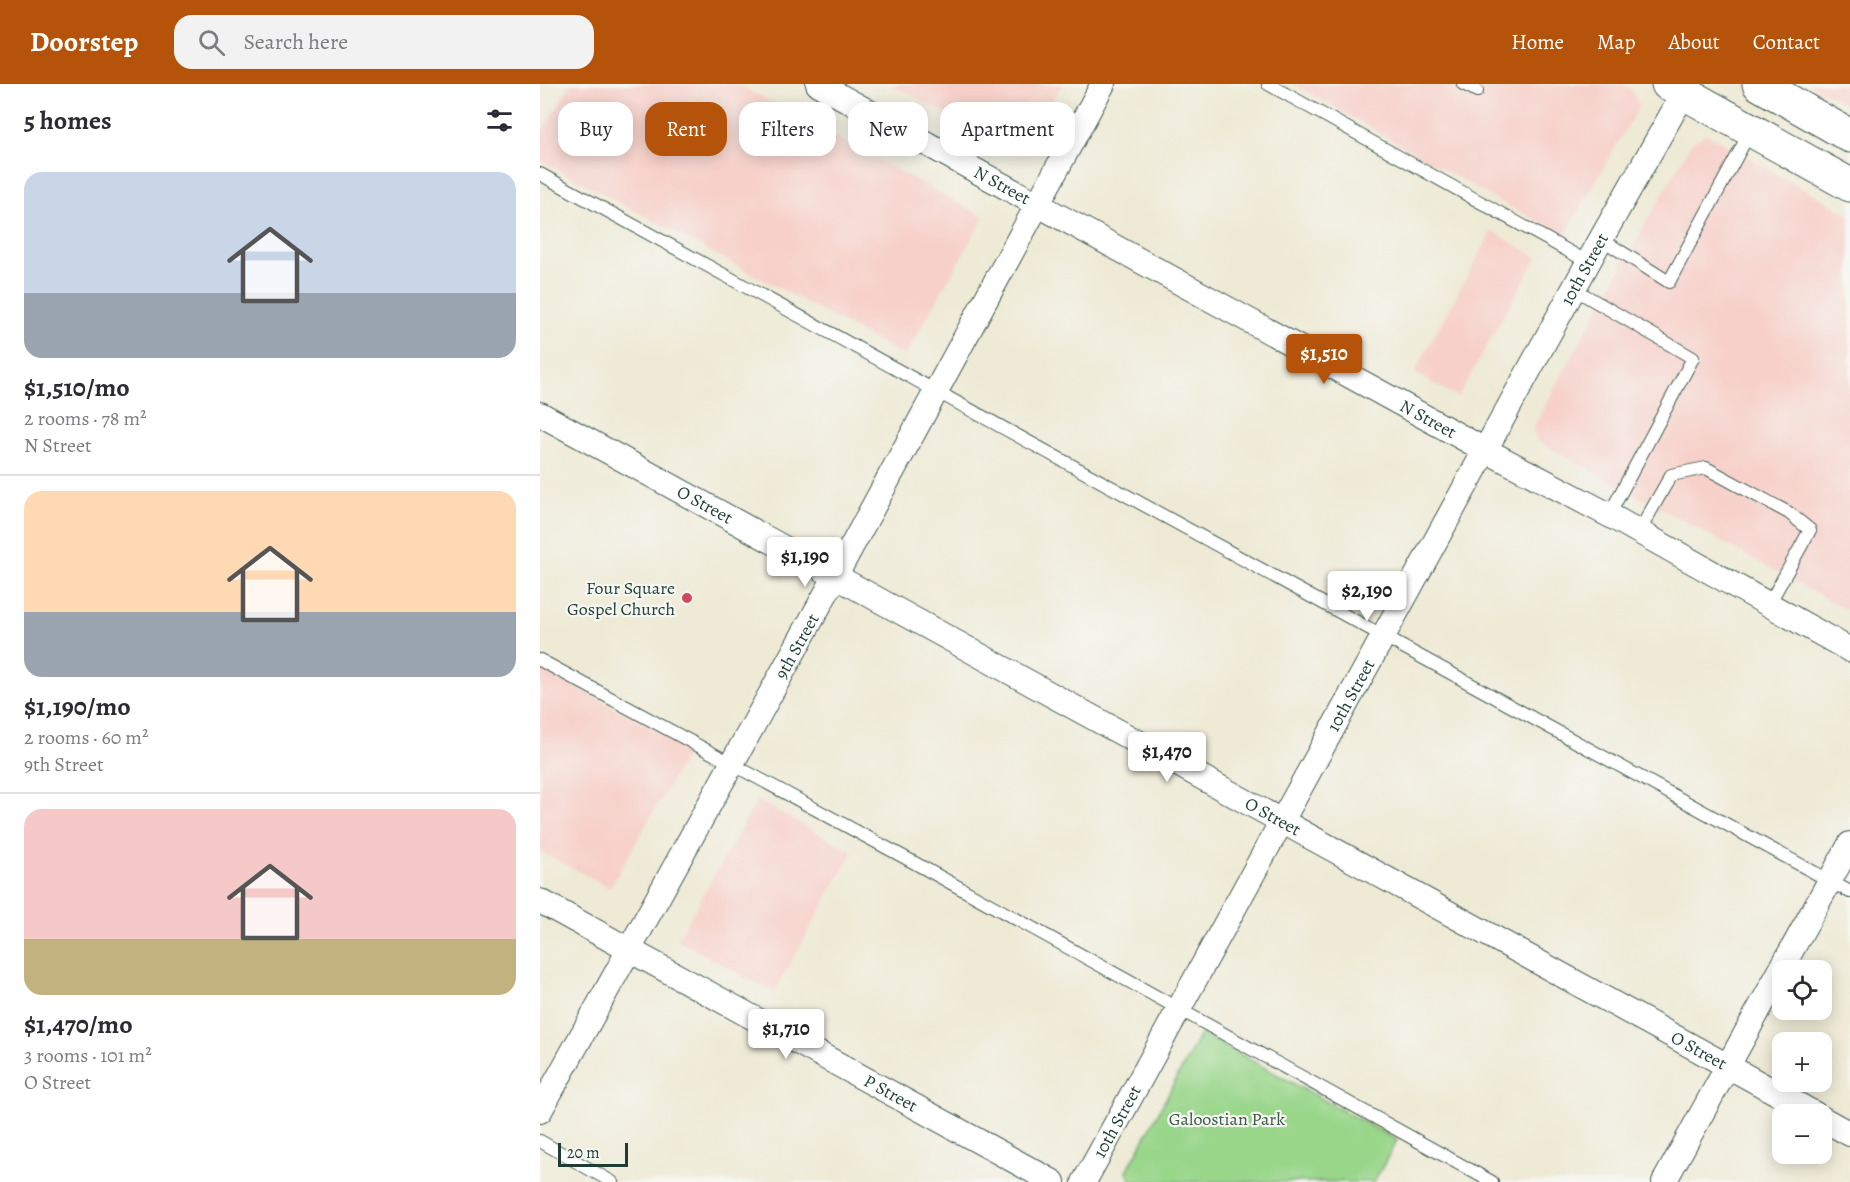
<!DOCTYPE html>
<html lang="en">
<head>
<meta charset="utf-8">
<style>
  body { margin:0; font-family:Alegreya,serif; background:#f2f2f3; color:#2b2b33; height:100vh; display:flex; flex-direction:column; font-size:22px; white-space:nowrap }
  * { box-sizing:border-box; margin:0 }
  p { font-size:20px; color:#7c7c81 }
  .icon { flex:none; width:33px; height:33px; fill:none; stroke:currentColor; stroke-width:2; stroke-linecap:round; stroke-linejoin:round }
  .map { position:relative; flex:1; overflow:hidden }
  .sheet { display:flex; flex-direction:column; background:#fff; width:540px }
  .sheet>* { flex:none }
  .banner { position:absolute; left:18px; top:18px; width:570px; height:54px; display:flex; gap:12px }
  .fabs { position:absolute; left:1232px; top:876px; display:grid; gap:12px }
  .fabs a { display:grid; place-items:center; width:60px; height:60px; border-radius:12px; background:#fff; box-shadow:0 3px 15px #0003; font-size:30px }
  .scale { position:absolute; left:18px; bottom:15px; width:70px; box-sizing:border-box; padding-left:6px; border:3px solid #1f3d34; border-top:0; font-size:16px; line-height:21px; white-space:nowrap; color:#1f3d34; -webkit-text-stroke:4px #f6f6f2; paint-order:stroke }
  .price { position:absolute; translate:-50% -51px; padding:0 14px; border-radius:6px; background:#fff; color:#222; font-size:20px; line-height:39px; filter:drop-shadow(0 2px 3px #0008) }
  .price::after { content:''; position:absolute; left:50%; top:36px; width:18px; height:14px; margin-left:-9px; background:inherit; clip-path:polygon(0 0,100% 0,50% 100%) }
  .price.selected { background:#b45309; color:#fff }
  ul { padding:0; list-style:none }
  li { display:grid; align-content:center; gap:12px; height:318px; padding:0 24px }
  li+li { border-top:2px solid #e1e1e2 }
  li span { display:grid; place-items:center; height:186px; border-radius:18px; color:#555 }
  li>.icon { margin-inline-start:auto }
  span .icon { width:108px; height:108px; fill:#fffc; stroke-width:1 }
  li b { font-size:26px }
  h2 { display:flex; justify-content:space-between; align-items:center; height:72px; padding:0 24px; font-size:26px }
  .tag { padding:0 21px; border-radius:18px; background:#fff; box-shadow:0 3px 15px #0003; font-size:21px; line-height:54px }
  .tag.selected { background:#b45309; color:#fff }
  header { display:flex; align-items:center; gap:36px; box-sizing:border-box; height:84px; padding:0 30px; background:#b45309; color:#fff }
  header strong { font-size:28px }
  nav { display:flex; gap:33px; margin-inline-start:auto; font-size:21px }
  .search { width:420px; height:54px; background:#f2f2f3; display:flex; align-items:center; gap:15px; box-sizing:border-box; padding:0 21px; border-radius:18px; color:#7c7c81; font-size:22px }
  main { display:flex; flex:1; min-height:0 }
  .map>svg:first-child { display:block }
</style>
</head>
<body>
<header>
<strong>Doorstep</strong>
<div class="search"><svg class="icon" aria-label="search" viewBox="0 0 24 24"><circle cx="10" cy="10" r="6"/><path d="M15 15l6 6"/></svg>Search here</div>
<nav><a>Home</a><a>Map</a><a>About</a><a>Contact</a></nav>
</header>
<main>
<section class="sheet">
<h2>5 homes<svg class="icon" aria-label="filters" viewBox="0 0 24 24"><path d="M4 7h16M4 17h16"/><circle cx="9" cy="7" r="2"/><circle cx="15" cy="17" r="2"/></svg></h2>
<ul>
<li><span style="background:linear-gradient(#c9d6e8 65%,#9aa5b1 0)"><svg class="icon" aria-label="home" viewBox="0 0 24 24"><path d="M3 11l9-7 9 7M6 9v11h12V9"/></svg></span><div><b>$1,510/mo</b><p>2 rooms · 78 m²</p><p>N Street</p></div></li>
<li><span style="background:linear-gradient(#ffd9b3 65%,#9aa5b1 0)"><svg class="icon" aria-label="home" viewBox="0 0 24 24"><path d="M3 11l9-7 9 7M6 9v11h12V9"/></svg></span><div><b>$1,190/mo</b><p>2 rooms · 60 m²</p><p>9th Street</p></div></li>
<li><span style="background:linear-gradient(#f6c9c9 70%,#c2b280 0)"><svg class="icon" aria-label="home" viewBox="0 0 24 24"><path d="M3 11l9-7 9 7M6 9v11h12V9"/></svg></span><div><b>$1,470/mo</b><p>3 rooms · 101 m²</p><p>O Street</p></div></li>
</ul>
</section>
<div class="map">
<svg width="1310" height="1098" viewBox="0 0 1310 1098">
  <rect width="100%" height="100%" fill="#f6f6f2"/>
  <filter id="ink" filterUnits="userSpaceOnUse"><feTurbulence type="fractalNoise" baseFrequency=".0167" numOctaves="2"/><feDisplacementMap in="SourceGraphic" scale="12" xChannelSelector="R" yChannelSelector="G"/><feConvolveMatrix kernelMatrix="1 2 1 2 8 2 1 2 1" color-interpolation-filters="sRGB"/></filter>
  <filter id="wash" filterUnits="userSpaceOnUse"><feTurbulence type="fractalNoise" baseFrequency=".008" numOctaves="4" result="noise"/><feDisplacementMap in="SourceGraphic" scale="24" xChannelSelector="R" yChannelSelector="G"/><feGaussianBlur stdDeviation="1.35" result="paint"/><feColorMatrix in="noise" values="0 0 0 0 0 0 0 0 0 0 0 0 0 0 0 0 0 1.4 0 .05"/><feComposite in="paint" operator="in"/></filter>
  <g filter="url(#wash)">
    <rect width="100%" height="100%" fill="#eeead5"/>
    <path fill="#f7d0c9" d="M 31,0 L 197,0 L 444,133 L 365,272 L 0,76 L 0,51 Z
      M 350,0 L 522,0 L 482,70 Z
      M 753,0 L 1082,0 L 1091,5 L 1099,22 L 1025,151 L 968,122 Z
      M 1269,0 L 1310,0 L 1310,23 Z
      M 1167,50 L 1310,131 L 1310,528 L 997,357 L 993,344 L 1075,194 L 1152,58 Z
      M 952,147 L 997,173 L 918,313 L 874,289 Z
      M 0,583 L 150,664 L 70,804 L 0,767 Z
      M 217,716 L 313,768 L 234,909 L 137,856 Z"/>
    <path fill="#99d68a" stroke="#5c8a5f" stroke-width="1.5" d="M 661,949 L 857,1056 L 834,1098 L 591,1098 L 587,1087 Z"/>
  </g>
  <g filter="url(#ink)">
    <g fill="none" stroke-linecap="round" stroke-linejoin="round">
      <defs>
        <path id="lane" d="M 728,0 L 1048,178
          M 923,0 L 937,7
          M 0,90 L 1310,808
          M 1061,155 L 1129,198 L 1210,48
          M 1034,205 L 1153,274 L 1069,431
          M 1099,448 L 1131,391 L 1166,384 L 1249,429 L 1270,446 L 1229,520
          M 0,576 L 373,778 L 952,1098
          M 0,1057 L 72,1098"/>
        <g id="street">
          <path id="s1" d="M 278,0 L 945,366 L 1069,431 L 1310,566"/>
          <path id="s2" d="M 0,330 L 1275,1030"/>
          <path id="s3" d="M 0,817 L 513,1098"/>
          <path id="s4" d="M 0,1027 L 295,493 L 563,0"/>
          <path d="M 1281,1034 L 1310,1050"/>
          <path id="s5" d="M 544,1098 L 1061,155 L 1149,0"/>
          <path d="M 1124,1098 L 1310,760"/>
        </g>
        <path id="primary" d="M 1128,0 L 1310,101
          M 1219,0 L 1310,52"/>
      </defs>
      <use href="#lane" stroke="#3e574c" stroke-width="14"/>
      <use href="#street" stroke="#3e574c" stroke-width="26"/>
      <use href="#primary" stroke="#3e574c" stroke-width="35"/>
      <use href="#lane" stroke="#fff" stroke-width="12"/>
      <use href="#street" stroke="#fff" stroke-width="24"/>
      <use href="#primary" stroke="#fff" stroke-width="33"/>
    </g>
  </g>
  <circle fill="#d1495b" stroke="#f6f6f2" stroke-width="2" cx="147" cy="514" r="6"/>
  <g text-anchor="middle" stroke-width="4.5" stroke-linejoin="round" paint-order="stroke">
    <g font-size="18" fill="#1f3d34" stroke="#f6f6f2">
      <text dy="6" stroke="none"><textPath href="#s1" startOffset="210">N Street</textPath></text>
      <text dy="6" stroke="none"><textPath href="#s5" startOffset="1041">10th Street</textPath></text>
      <text dy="6" stroke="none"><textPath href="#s1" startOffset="696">N Street</textPath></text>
      <text dy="6" stroke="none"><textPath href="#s2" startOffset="188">O Street</textPath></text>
      <text dy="6" stroke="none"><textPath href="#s4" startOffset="531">9th Street</textPath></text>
      <text dy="6" stroke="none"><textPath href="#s5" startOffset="555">10th Street</textPath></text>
      <text dy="6" stroke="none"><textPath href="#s2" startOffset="836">O Street</textPath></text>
      <text dy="6" stroke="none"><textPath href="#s2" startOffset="1322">O Street</textPath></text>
      <text dy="6" stroke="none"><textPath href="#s3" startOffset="400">P Street</textPath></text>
      <text dy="6" stroke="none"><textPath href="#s5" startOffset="69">10th Street</textPath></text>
    </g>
    <g font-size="18" fill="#1f3d34" stroke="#f6f6f2" text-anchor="end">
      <text x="135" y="510">Four Square<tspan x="135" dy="21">Gospel Church</tspan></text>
    </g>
    <g font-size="18" fill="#375c45" stroke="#f6f6f2">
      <text x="687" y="1041">Galoostian Park</text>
    </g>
  </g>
</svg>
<div class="fabs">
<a><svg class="icon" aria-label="locate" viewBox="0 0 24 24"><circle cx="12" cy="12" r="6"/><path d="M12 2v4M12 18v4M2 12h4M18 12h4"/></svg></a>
<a>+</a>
<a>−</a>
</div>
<div class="scale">20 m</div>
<b class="price selected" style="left:784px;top:301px">$1,510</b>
<b class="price" style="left:265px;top:504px">$1,190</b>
<b class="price" style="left:827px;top:538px">$2,190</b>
<b class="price" style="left:627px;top:699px">$1,470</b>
<b class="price" style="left:246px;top:976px">$1,710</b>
<div class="banner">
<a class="tag">Buy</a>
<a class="tag selected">Rent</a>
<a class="tag">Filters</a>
<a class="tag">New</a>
<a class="tag">Apartment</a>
</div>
</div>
</main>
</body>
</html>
